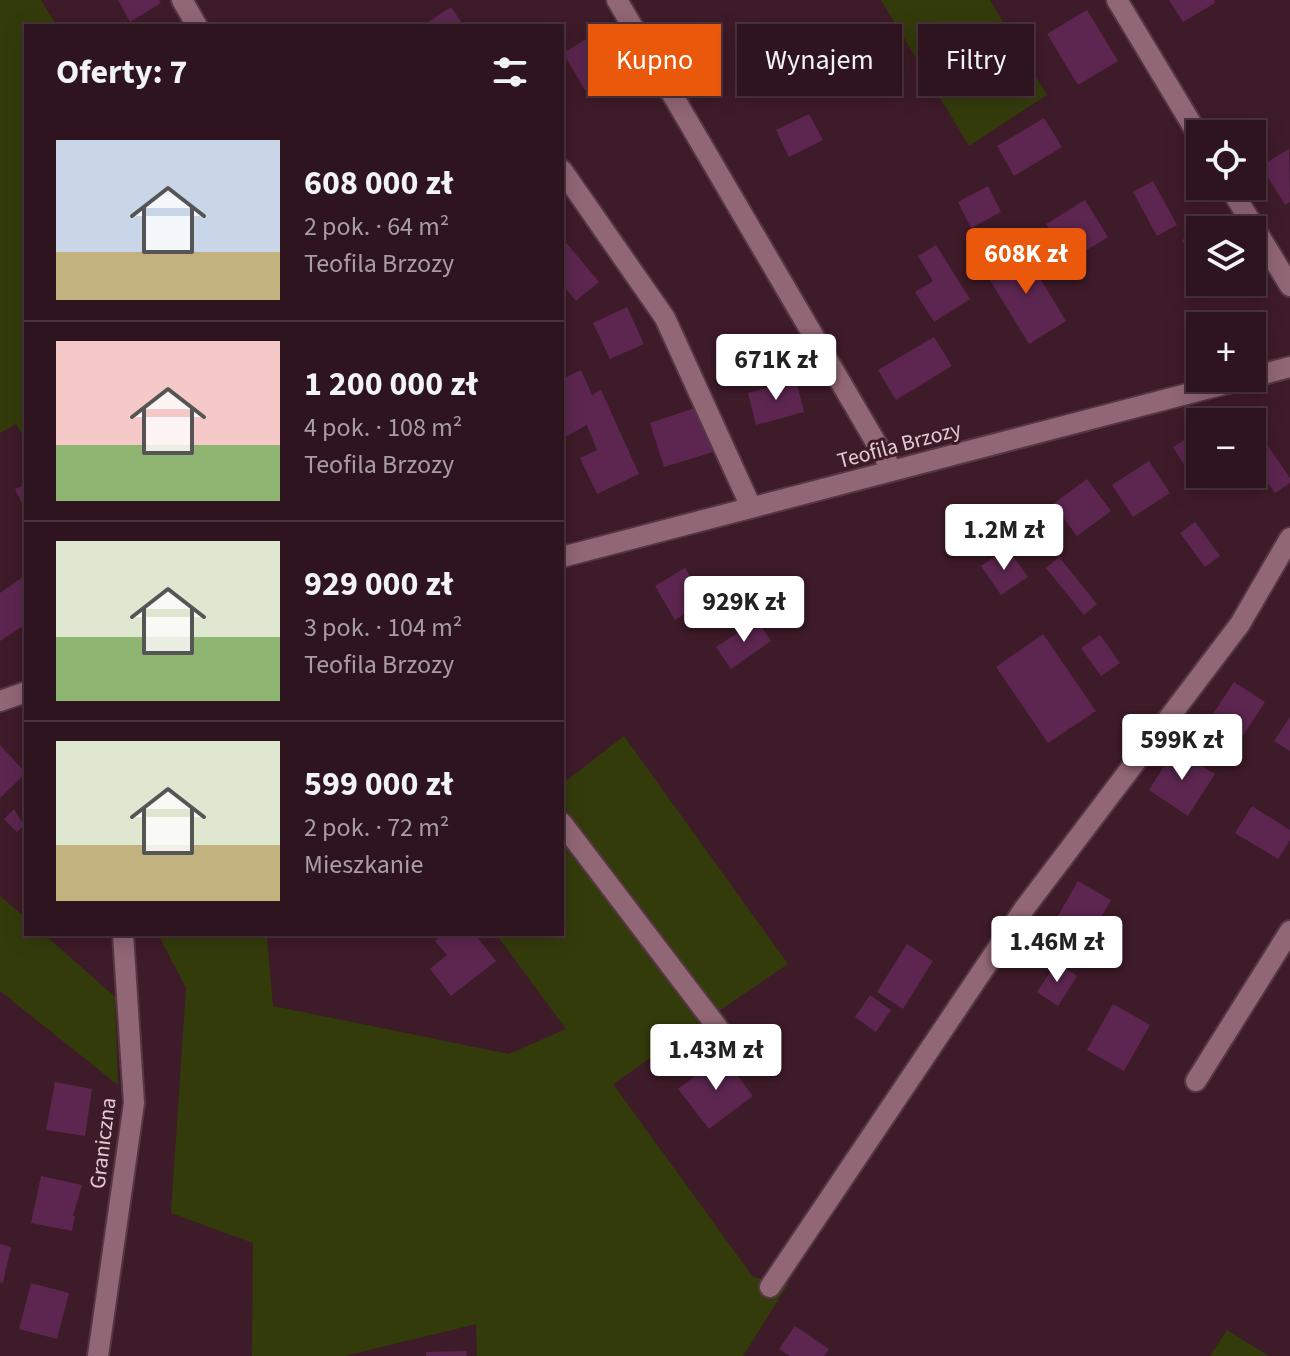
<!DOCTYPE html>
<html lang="pl">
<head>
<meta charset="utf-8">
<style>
  body { margin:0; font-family:"Source Sans 3",sans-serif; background:#361d27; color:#f1f3f6; height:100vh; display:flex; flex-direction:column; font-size:30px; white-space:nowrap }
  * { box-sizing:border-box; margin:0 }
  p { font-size:26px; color:#a79ea4 }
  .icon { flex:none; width:44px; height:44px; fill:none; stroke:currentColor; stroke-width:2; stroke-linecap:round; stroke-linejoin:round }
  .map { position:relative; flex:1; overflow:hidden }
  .drawer { position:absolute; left:24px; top:24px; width:540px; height:912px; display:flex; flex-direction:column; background:#2e141e; border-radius:0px; box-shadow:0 4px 20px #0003,0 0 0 2px #49333c }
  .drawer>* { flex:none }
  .hud { position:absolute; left:588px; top:24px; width:582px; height:72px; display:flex; gap:16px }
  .tools { position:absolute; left:1186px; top:120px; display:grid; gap:16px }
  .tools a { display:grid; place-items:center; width:80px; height:80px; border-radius:0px; background:#2e141e; box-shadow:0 4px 20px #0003,0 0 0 2px #49333c; font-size:40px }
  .price { position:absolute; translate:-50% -68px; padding:0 18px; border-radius:8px; background:#fff; color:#222; font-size:26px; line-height:52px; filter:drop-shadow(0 2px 4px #0008) }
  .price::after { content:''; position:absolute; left:50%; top:48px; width:24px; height:18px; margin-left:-12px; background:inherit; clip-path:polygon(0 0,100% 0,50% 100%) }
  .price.on { background:#ea580c; color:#fff }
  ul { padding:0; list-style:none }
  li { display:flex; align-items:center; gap:24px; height:200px; padding:0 32px }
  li+li { border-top:2px solid #49333c }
  li span { display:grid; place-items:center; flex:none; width:224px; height:160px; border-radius:0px; color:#555 }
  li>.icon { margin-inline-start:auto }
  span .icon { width:96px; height:96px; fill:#fffc; stroke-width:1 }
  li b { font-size:34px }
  h2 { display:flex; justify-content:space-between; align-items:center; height:96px; padding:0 32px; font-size:34px }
  .tag { padding:0 28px; border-radius:0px; background:#2e141e; box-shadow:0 4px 20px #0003,0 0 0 2px #49333c; font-size:28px; line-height:72px }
  .tag.on { background:#ea580c; color:#fff }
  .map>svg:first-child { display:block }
</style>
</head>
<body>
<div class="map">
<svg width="1290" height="1356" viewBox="0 0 1290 1356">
  <rect width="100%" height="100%" fill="#3e1b28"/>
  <path fill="#343b0b" d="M 0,0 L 41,0 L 57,26 L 26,26 L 26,441 L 16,424 L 0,433 Z
    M 881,0 L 990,0 L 1047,95 L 969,146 Z
    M 624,736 L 788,964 L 716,1013 L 562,811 L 562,784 Z
    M 562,833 L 704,1021 L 613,1084 L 753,1277 L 788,1284 L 743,1356 L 477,1356 L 476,1324 L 345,1356 L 252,1356 L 253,1243 L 171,1213 L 186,988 L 158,934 L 263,934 L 267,938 L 273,1006 L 509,1054 L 566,1029 L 496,934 L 562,934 Z
    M 0,896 L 26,918 L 26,934 L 44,934 L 115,997 L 118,1085 L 0,991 Z
    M 1227,1330 L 1269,1356 L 1210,1356 Z"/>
  <path fill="#5d2650" d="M 118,0 L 159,0 L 161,3 L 130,22 Z
    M 1169,0 L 1214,0 L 1215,3 L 1183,22 Z
    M 451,7 L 464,26 L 422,26 Z
    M 1087,10 L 1118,61 L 1078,85 L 1047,34 Z
    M 821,24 L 839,55 L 807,73 L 789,42 Z
    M 596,33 L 619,70 L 585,90 L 563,53 Z
    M 809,114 L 823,140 L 789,157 L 776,130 Z
    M 1044,118 L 1062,147 L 1014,176 L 997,146 Z
    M 1289,149 L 1290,202 L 1285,205 L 1261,166 Z
    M 1153,181 L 1177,225 L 1157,236 L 1133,192 Z
    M 988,186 L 1001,212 L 971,228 L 958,202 Z
    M 1085,200 L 1108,237 L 1069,261 L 1046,224 Z
    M 1224,218 L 1230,230 L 1201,230 Z
    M 1200,231 L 1200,274 L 1182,240 Z
    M 564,240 L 599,282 L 576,301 L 562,284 L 562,242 Z
    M 936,245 L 970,299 L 934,322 L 915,292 L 933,281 L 918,256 Z
    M 1022,249 L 1066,321 L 1029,344 L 985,272 Z
    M 627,307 L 644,344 L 610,359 L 593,323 Z
    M 934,337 L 952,366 L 896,400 L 878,370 Z
    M 581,370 L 592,395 L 601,390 L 639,474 L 597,494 L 580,458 L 597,450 L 587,425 L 567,436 L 562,428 L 562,379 Z
    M 796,380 L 804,412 L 756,425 L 748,393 Z
    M 698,407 L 713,452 L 664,467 L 650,423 Z
    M 1200,430 L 1200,474 L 1212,474 L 1196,484 L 1173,447 Z
    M 1264,440 L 1290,478 L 1290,483 L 1275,493 L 1252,460 L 1252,448 Z
    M 1149,461 L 1170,493 L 1133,517 L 1112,485 Z
    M 1087,479 L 1111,511 L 1077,536 L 1053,504 Z
    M 26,484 L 26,512 L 15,489 Z
    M 1195,522 L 1220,556 L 1205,567 L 1180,533 Z
    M 1007,548 L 1028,577 L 1001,595 L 981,566 Z
    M 1059,557 L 1097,604 L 1084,615 L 1046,568 Z
    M 685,568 L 705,601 L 675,620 L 655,586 Z
    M 26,575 L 26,624 L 0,641 L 0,593 Z
    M 757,620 L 771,641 L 731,669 L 716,647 Z
    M 1043,634 L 1096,711 L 1048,743 L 996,667 Z
    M 1100,635 L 1120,663 L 1101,676 L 1081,648 Z
    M 1234,682 L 1265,702 L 1236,746 L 1205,726 Z
    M 1290,717 L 1290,751 L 1274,741 Z
    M 0,745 L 26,773 L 0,798 Z
    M 1175,749 L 1215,774 L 1188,816 L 1149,790 Z
    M 1252,806 L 1290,830 L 1290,840 L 1278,859 L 1235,833 Z
    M 14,809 L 24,825 L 17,832 L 4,819 Z
    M 1078,881 L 1111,900 L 1088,940 L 1055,921 Z
    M 444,934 L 475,934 L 496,961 L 451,996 L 430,969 L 447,955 L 435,941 Z
    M 907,944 L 933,961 L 903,1009 L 877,992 Z
    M 1057,962 L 1077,976 L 1058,1006 L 1037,992 Z
    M 870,995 L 891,1010 L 876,1032 L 855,1017 Z
    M 1113,1004 L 1150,1025 L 1124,1071 L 1087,1050 Z
    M 722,1055 L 753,1096 L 709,1129 L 678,1089 Z
    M 55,1082 L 92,1089 L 85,1136 L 46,1130 Z
    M 41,1176 L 82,1185 L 73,1216 L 75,1216 L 72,1231 L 31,1223 Z
    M 0,1244 L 11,1247 L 3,1283 L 0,1282 Z
    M 31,1283 L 69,1293 L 57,1339 L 19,1329 Z
    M 795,1326 L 829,1349 L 824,1356 L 790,1356 L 779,1349 Z
    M 466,1351 L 467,1356 L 426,1356 L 426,1352 Z"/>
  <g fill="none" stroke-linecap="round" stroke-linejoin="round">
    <defs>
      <path id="minor" d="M 182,0 L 197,26
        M 617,0 L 892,470
        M 1117,0 L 1200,138
        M 562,170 L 665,318 L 751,507
        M 1229,186 L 1290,286
        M 1252,377 L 1290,367
        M 562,557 L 1248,378
        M 0,701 L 26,692
        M 562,823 L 737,1053
        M 1196,1081 L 1290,931
        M 770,1287 L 1024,909 L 1240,624 L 1290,538
        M 98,1356 L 134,1103 L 123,934"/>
    </defs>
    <use href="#minor" stroke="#553743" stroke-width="24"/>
    <use href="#minor" stroke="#926775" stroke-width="20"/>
  </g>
  <g text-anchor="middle" stroke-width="6" stroke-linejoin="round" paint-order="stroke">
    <g font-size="22" fill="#e2cad1" stroke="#3e1b28">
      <text transform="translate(899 444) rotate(-15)" y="8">Teofila Brzozy</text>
      <text transform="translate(102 1143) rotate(-83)" y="8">Graniczna</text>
    </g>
  </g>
</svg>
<div class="tools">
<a><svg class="icon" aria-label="locate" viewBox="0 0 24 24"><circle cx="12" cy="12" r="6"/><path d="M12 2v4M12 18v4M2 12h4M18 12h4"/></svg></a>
<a><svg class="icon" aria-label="layers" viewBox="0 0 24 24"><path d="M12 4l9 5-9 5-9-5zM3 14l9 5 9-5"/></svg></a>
<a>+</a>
<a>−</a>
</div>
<b class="price on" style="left:1026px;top:296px">608K zł</b>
<b class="price" style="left:776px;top:402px">671K zł</b>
<b class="price" style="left:1004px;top:572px">1.2M zł</b>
<b class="price" style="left:744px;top:644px">929K zł</b>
<b class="price" style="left:1182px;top:782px">599K zł</b>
<b class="price" style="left:1057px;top:984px">1.46M zł</b>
<b class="price" style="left:716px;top:1092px">1.43M zł</b>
<div class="hud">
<a class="tag on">Kupno</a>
<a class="tag">Wynajem</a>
<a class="tag">Filtry</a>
</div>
<section class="drawer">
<h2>Oferty: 7<svg class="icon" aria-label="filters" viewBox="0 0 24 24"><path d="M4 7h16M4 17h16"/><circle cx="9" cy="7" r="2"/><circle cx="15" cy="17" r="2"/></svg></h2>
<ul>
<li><span style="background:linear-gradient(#c9d6e8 70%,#c2b280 0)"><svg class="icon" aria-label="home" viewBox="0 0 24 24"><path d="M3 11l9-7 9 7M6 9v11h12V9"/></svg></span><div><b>608 000 zł</b><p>2 pok. · 64 m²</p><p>Teofila Brzozy</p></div></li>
<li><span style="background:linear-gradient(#f6c9c9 65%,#8fb573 0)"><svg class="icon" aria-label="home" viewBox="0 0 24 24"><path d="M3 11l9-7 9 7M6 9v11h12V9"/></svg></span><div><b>1 200 000 zł</b><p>4 pok. · 108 m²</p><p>Teofila Brzozy</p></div></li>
<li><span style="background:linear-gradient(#dfe7d0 60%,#8fb573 0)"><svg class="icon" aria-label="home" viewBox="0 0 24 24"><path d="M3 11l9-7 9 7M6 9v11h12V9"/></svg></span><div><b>929 000 zł</b><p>3 pok. · 104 m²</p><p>Teofila Brzozy</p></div></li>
<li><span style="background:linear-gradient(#dfe7d0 65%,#c2b280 0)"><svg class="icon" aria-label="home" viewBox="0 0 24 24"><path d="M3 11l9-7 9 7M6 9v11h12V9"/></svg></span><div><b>599 000 zł</b><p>2 pok. · 72 m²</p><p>Mieszkanie</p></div></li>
</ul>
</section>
</div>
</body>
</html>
